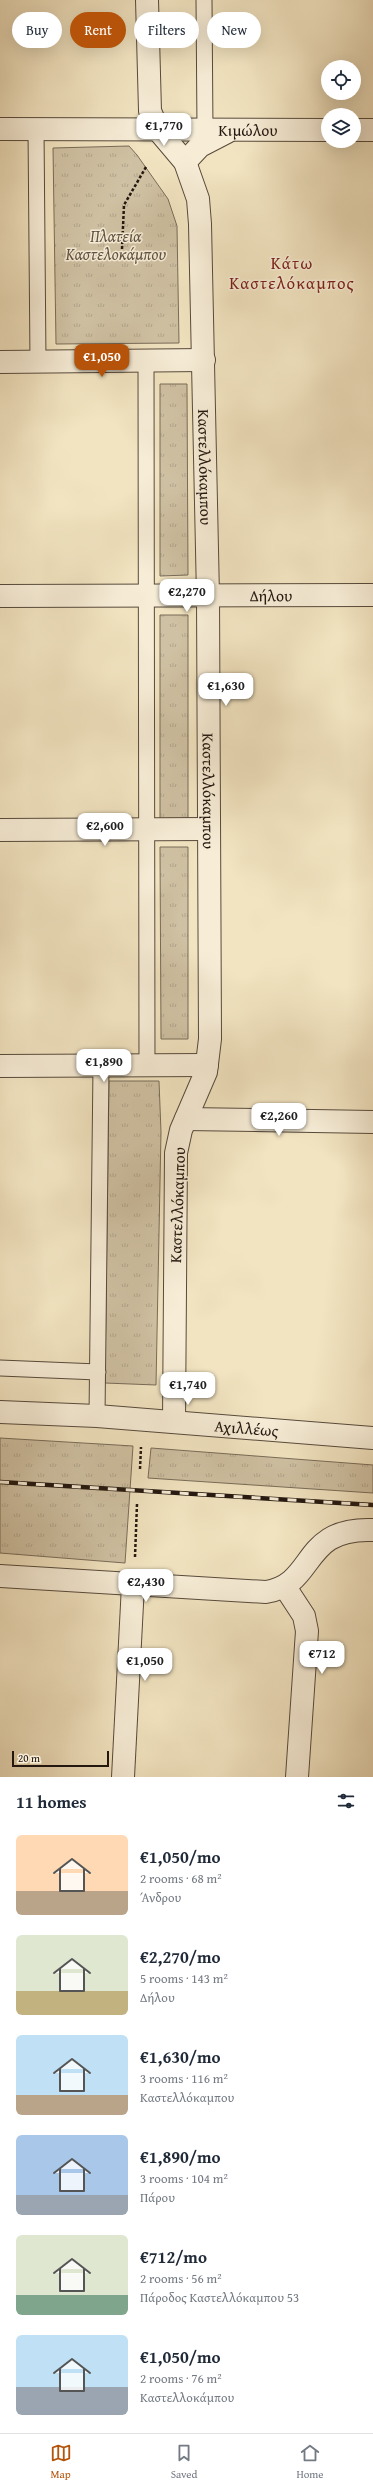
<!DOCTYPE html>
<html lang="en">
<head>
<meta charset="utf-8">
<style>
  body { margin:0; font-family:"Gentium Book Plus",serif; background:#f2f2f3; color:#1f2937; height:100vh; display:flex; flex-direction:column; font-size:15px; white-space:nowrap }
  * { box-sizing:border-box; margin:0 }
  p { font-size:13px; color:#747a83 }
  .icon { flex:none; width:22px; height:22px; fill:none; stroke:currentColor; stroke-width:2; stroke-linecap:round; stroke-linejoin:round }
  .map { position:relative; height:1777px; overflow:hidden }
  .side { display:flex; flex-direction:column; background:#fff; flex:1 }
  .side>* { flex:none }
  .banner { position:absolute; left:12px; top:12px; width:349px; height:36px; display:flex; gap:8px }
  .buttons { position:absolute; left:321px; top:60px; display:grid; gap:8px }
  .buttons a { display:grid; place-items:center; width:40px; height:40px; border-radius:50%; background:#fff; box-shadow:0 4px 16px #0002; font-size:20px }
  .scale { position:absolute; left:12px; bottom:10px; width:97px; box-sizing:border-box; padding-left:4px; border:2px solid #23170f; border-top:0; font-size:11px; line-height:14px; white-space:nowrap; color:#23170f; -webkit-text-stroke:3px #f7edd7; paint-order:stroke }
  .price { position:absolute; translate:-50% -34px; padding:0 9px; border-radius:8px; background:#fff; color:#222; font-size:13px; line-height:26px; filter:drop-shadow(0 1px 2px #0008) }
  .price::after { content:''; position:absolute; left:50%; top:24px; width:12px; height:9px; margin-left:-6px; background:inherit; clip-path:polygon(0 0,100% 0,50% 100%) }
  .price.selected { background:#b45309; color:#fff }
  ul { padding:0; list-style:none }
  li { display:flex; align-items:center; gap:12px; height:100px; padding:0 16px }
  li span { display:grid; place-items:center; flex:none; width:112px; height:80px; border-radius:6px; color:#555 }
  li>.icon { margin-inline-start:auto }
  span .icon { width:48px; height:48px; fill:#fffc; stroke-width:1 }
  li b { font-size:17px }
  h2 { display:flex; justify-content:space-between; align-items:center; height:48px; padding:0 16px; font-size:17px }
  .pill { padding:0 14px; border-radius:18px; background:#fff; box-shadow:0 4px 16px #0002; font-size:14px; line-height:36px }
  .pill.selected { background:#b45309; color:#fff }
  .tab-bar { display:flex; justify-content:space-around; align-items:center; height:56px; border-top:1px solid #e0e1e3; background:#fff; font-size:11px; color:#747a83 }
  .tab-bar a { display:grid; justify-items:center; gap:2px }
  .tab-bar .selected { color:#b45309 }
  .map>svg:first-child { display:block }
</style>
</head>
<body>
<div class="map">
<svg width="373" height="1777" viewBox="0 0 373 1777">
  <defs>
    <pattern id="grass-tufts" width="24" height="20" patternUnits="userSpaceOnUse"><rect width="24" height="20" fill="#cfc1a3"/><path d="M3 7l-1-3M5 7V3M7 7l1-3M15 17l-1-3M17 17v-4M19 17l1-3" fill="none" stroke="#b1a58b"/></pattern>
  </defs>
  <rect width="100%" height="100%" fill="#f2e4c1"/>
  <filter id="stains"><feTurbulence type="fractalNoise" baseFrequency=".005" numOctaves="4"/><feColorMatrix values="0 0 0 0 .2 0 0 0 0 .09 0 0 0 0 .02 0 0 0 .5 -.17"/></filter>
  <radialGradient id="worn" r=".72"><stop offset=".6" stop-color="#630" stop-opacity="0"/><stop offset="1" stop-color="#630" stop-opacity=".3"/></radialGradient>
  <path fill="url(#grass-tufts)" stroke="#796c59" d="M 129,146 L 137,155 L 168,199 L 177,226 L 179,343 L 56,344 L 53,148 Z
    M 160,384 L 187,384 L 188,575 L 160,576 Z
    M 160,615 L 188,615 L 188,819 L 160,819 Z
    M 160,847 L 188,847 L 188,1039 L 161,1039 Z
    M 109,1081 L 159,1081 L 161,1132 L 156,1385 L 105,1383 Z
    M 0,1438 L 133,1446 L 125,1563 L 0,1553 Z
    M 151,1448 L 373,1465 L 373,1493 L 148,1478 Z"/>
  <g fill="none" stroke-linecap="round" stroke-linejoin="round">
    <defs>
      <path id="service" d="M 204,0 L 205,130
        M 36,129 L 38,362
        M 146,361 L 147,1066
        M 0,1368 L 98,1372
        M 97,1416 L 101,1066"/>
      <g id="minor">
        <path id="s1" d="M 147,0 L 150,111 L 158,130 L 185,162 L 198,199 L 200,224 L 208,596 L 210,1039 L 206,1072 L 181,1130 L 176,1153 L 174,1422"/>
        <path id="s2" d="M 0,129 L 328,130"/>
        <path d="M 354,130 L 373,130"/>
        <path d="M 185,162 L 200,146 L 227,132"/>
        <path d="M 0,362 L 204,360"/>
        <path id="s3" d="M 0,596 L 373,595"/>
        <path d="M 0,830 L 209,829"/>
        <path d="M 0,1066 L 207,1065"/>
        <path d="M 186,1119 L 373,1122"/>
        <path d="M 285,1587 L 304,1616 L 307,1631 L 297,1777"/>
        <path d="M 123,1777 L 133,1585"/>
      </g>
      <g id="tertiary">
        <path id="s4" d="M 0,1412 L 97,1416 L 373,1438"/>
        <path d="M 0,1576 L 266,1592 C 317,1584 300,1527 373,1530"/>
      </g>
    </defs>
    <use href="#service" stroke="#574a3c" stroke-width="17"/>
    <use href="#minor" stroke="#574a3c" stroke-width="24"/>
    <use href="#tertiary" stroke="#574a3c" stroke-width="24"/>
    <path stroke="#23170f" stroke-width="2.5" stroke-dasharray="3 2" stroke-linecap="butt" d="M 122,249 L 124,205 L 146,167
      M 140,1469 L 141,1447
      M 135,1557 L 137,1504"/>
    <use href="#service" stroke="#f7edd7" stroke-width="15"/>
    <use href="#minor" stroke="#f7edd7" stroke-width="22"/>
    <use href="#tertiary" stroke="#f7edd7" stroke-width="22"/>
    <defs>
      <path id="rail" d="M 0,1482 L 373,1505"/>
    </defs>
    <use href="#rail" stroke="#23170f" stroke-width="4.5"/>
    <use href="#rail" stroke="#f7edd7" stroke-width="3" stroke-dasharray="9" stroke-linecap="butt"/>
  </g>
  <g text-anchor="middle" stroke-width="3" stroke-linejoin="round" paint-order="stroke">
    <g font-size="16" fill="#23170f" stroke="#f7edd7">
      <text dy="6" stroke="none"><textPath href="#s2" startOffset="248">Κιμώλου</textPath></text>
      <text dy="6" stroke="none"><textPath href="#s1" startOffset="481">Καστελλόκαμπου</textPath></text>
      <text dy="6" stroke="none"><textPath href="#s3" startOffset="271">Δήλου</textPath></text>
      <text dy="6" stroke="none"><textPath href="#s1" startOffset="805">Καστελλόκαμπου</textPath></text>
      <text transform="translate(177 1205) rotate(-88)" y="6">Καστελλόκαμπου</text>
      <text dy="6" stroke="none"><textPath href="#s4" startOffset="247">Αχιλλέως</textPath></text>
    </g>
    <g font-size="16" font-style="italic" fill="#5f5243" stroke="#f7edd7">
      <text x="116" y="242">Πλατεία<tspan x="116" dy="18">Καστελοκάμπου</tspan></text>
    </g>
    <g font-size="17" letter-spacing="1" fill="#7a1f14" stroke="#f7edd7">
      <text x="292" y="269">Κάτω<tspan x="292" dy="20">Καστελόκαμπος</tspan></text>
    </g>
  </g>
  <rect width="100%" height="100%" filter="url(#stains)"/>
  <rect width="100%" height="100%" fill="url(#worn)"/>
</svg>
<div class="buttons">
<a><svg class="icon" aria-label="locate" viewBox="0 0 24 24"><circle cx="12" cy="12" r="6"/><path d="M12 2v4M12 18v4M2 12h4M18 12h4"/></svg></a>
<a><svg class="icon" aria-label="layers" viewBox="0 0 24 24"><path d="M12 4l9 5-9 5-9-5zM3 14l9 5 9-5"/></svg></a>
</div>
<div class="scale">20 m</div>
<b class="price" style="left:164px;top:147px">€1,770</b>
<b class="price selected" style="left:102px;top:378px">€1,050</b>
<b class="price" style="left:187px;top:613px">€2,270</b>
<b class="price" style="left:226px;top:707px">€1,630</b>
<b class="price" style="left:105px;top:847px">€2,600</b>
<b class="price" style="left:104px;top:1083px">€1,890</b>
<b class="price" style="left:279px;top:1137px">€2,260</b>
<b class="price" style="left:188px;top:1406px">€1,740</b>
<b class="price" style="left:146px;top:1603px">€2,430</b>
<b class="price" style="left:322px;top:1675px">€712</b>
<b class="price" style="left:145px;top:1682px">€1,050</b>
<div class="banner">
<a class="pill">Buy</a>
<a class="pill selected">Rent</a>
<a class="pill">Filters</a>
<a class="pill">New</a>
</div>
</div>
<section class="side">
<h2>11 homes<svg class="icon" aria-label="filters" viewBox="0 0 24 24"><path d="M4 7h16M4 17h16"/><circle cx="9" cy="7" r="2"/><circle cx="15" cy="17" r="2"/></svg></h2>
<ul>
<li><span style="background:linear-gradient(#ffd9b3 70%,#b9a48a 0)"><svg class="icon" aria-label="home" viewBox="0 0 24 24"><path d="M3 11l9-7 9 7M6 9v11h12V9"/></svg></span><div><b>€1,050/mo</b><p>2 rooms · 68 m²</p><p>Άνδρου</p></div></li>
<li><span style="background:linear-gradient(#dfe7d0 70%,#c2b280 0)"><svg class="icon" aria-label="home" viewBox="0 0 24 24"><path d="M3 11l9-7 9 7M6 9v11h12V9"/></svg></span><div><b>€2,270/mo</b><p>5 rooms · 143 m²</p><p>Δήλου</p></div></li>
<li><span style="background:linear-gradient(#bfe0f5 75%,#b9a48a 0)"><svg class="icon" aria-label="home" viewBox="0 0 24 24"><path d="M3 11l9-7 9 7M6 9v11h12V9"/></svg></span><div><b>€1,630/mo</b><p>3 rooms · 116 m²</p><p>Καστελλόκαμπου</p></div></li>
<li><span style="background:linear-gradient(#a9c7e8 75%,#9aa5b1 0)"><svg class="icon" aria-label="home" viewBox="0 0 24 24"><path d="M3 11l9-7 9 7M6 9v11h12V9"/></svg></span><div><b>€1,890/mo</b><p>3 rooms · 104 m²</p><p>Πάρου</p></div></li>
<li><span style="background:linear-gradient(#dfe7d0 75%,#7fa58c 0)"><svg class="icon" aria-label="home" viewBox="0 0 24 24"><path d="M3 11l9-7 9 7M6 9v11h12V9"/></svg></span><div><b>€712/mo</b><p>2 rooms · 56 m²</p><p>Πάροδος Καστελλόκαμπου 53</p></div></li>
<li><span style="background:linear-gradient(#bfe0f5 65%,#9aa5b1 0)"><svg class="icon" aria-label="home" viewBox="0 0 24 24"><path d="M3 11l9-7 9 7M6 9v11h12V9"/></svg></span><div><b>€1,050/mo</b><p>2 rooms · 76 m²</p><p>Καστελλοκάμπου</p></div></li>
</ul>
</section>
<nav class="tab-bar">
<a class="selected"><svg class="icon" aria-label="map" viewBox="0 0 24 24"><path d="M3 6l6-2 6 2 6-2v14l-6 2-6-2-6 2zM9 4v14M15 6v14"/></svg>Map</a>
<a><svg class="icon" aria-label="saved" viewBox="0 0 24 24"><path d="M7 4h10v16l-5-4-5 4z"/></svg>Saved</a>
<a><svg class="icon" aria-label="home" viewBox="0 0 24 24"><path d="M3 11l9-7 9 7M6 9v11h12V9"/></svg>Home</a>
</nav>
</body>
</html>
